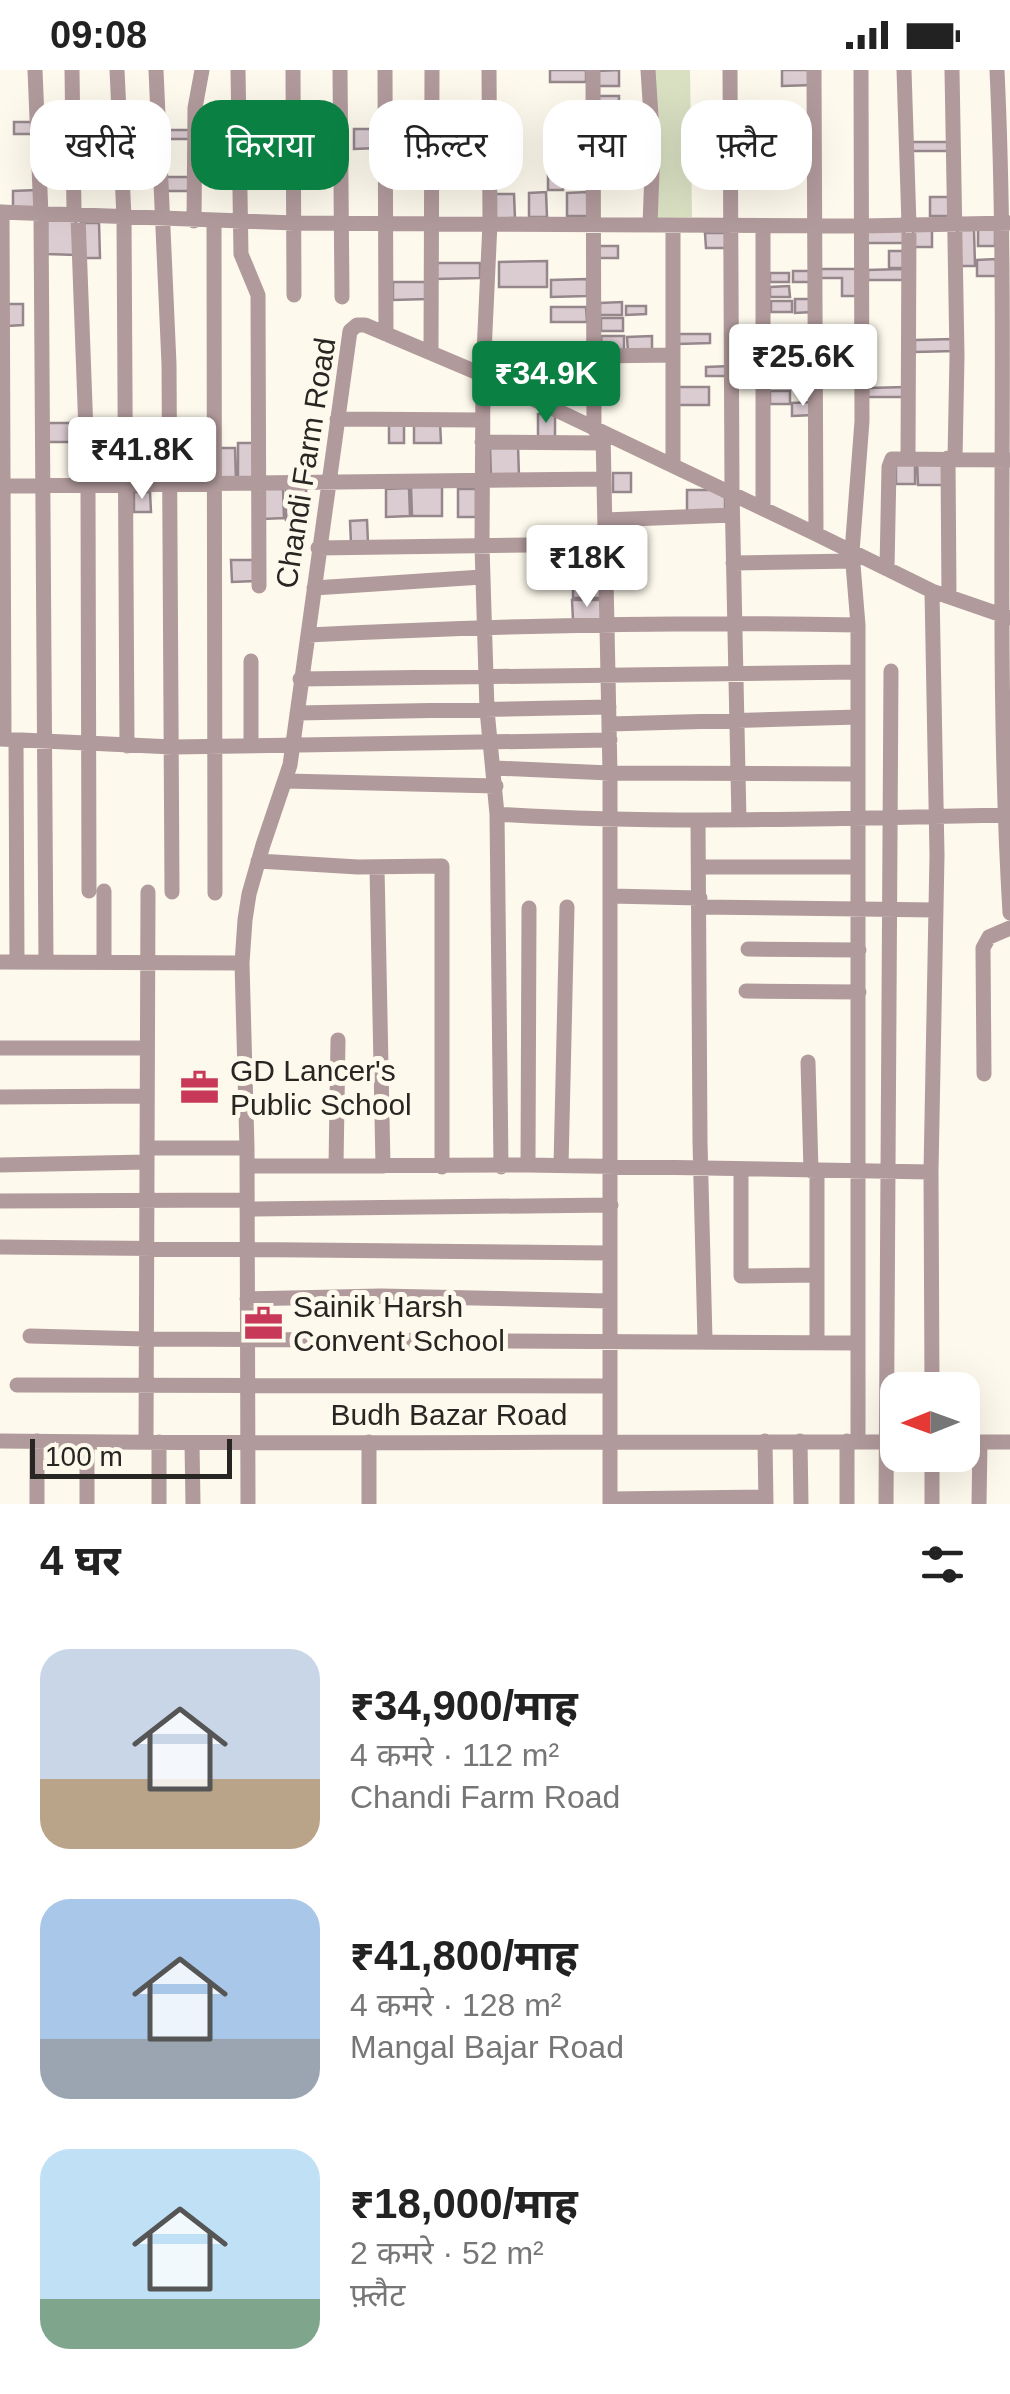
<!DOCTYPE html>
<html lang="hi">
<head>
<meta charset="utf-8">
<style>
  body { margin:0; font-family:Arial,"Noto Sans Devanagari",sans-serif; background:#f2f2f2; color:#222; height:100vh; display:flex; flex-direction:column; font-size:38px; white-space:nowrap }
  * { box-sizing:border-box; margin:0 }
  p { font-size:32px; color:#767676 }
  .icon { flex:none; width:55px; height:55px; fill:none; stroke:currentColor; stroke-width:2; stroke-linecap:round; stroke-linejoin:round }
  .map { position:relative; height:1434px; overflow:hidden }
  .drawer { display:flex; flex-direction:column; background:#fff; flex:1 }
  .drawer>* { flex:none }
  .hud { position:absolute; left:30px; top:30px; width:950px; height:90px; display:flex; gap:20px }
  .needle { width:65px; rotate:269deg }
  .controls { position:absolute; left:880px; top:1302px; display:grid; gap:20px }
  .controls a { display:grid; place-items:center; width:100px; height:100px; border-radius:20px; background:#fff; box-shadow:0 10px 40px #0002; font-size:50px }
  .scale { position:absolute; left:30px; bottom:25px; width:202px; box-sizing:border-box; padding-left:10px; border:5px solid #282622; border-top:0; font-size:28px; line-height:35px; white-space:nowrap; color:#282622; -webkit-text-stroke:8px #fdf9ec; paint-order:stroke }
  .price { position:absolute; translate:-50% -85px; padding:0 22px; border-radius:10px; background:#fff; color:#222; font-size:32px; line-height:65px; filter:drop-shadow(0 2px 5px #0008) }
  .price::after { content:''; position:absolute; left:50%; top:60px; width:30px; height:22px; margin-left:-15px; background:inherit; clip-path:polygon(0 0,100% 0,50% 100%) }
  .price.current { background:#0b8043; color:#fff }
  ul { padding:0; list-style:none }
  li { display:flex; align-items:center; gap:30px; height:250px; padding:0 40px }
  li span { display:grid; place-items:center; flex:none; width:280px; height:200px; border-radius:30px; color:#555 }
  li>.icon { margin-inline-start:auto }
  span .icon { width:120px; height:120px; fill:#fffc; stroke-width:1 }
  li b { font-size:42px }
  h2 { display:flex; justify-content:space-between; align-items:center; height:120px; padding:0 40px; font-size:42px }
  .tag { padding:0 35px; border-radius:30px; background:#fff; box-shadow:0 10px 40px #0002; font-size:35px; line-height:90px }
  .tag.current { background:#0b8043; color:#fff }
  .status { display:flex; justify-content:space-between; align-items:center; height:70px; padding:0 50px; background:#fff; direction:ltr }
  .status svg { height:28px; fill:currentColor }
  .map>svg:first-child { display:block }
</style>
</head>
<body>
<div class="status"><b>09:08</b><svg viewBox="0 0 49 12"><path d="M0 12V9h3v3zM5 12V6h3v6zM10 12V3h3v9zM15 12V0h3v12zM26 1h20v11H26zM47 4h2v5h-2z"/></svg></div>
<div class="map">
<svg width="1010" height="1434" viewBox="0 0 1010 1434">
  <rect width="100%" height="100%" fill="#fdf9ec"/>
  <path fill="#d9e0c2" d="M 652,0 L 690,0 L 692,147 L 653,148 Z"/>
  <path fill="#dbccd1" stroke="#95878c" stroke-width="2.5" d="M 550,0 L 586,0 L 586,12 L 550,12 Z
    M 619,0 L 619,16 L 598,16 L 597,1 Z
    M 782,0 L 813,0 L 814,15 L 782,16 Z
    M 597,26 L 619,26 L 619,39 L 598,39 Z
    M 549,48 L 587,48 L 587,62 L 549,62 Z
    M 14,52 L 33,52 L 33,64 L 14,64 Z
    M 481,56 L 481,77 L 434,78 L 433,57 Z
    M 354,59 L 378,59 L 378,78 L 354,79 Z
    M 169,60 L 189,60 L 190,69 L 169,69 Z
    M 911,72 L 951,72 L 951,81 L 911,81 Z
    M 780,78 L 812,78 L 812,94 L 780,94 Z
    M 595,89 L 617,89 L 617,99 L 595,99 Z
    M 588,98 L 588,107 L 566,108 L 566,99 Z
    M 548,100 L 563,100 L 563,120 L 548,120 Z
    M 165,107 L 191,107 L 191,121 L 165,121 Z
    M 36,120 L 36,139 L 13,138 L 13,121 Z
    M 546,122 L 547,147 L 529,147 L 529,123 Z
    M 587,122 L 588,146 L 567,146 L 567,123 Z
    M 495,124 L 514,124 L 515,149 L 495,149 Z
    M 930,127 L 950,127 L 950,146 L 930,146 Z
    M 47,150 L 76,151 L 76,185 L 47,184 Z
    M 81,153 L 99,153 L 100,188 L 81,188 Z
    M 904,159 L 904,173 L 866,173 L 866,160 Z
    M 932,159 L 932,177 L 913,177 L 913,160 Z
    M 978,159 L 995,159 L 995,176 L 978,176 Z
    M 957,160 L 974,160 L 975,196 L 957,196 Z
    M 705,163 L 728,163 L 728,178 L 706,178 Z
    M 597,176 L 618,176 L 618,188 L 597,188 Z
    M 889,181 L 903,181 L 903,198 L 889,198 Z
    M 996,189 L 996,206 L 977,206 L 977,190 Z
    M 547,191 L 547,217 L 499,217 L 499,192 Z
    M 433,193 L 480,193 L 480,208 L 433,209 Z
    M 819,199 L 858,199 L 859,226 L 842,226 L 842,208 L 819,208 Z
    M 903,199 L 903,210 L 868,210 L 868,200 Z
    M 793,201 L 813,201 L 813,212 L 793,212 Z
    M 770,203 L 789,203 L 789,212 L 770,212 Z
    M 587,209 L 587,226 L 551,227 L 551,210 Z
    M 393,212 L 427,212 L 427,229 L 393,230 Z
    M 789,216 L 790,227 L 770,227 L 770,217 Z
    M 795,229 L 812,229 L 812,242 L 795,243 Z
    M 771,231 L 792,231 L 792,242 L 771,242 Z
    M 622,232 L 622,245 L 600,245 L 600,233 Z
    M 8,234 L 23,234 L 23,255 L 8,256 Z
    M 626,236 L 646,236 L 646,244 L 626,245 Z
    M 551,237 L 586,237 L 587,252 L 551,252 Z
    M 601,248 L 623,248 L 623,261 L 601,261 Z
    M 679,264 L 710,264 L 710,273 L 678,274 Z
    M 601,266 L 624,266 L 624,281 L 602,282 Z
    M 652,266 L 652,282 L 628,282 L 627,267 Z
    M 953,269 L 954,281 L 915,282 L 915,270 Z
    M 859,282 L 859,300 L 828,300 L 828,305 L 822,305 L 822,283 Z
    M 730,296 L 729,306 L 706,306 L 706,297 Z
    M 677,317 L 709,317 L 709,335 L 678,335 Z
    M 905,317 L 906,327 L 868,327 L 868,318 Z
    M 770,321 L 790,321 L 790,334 L 770,334 Z
    M 814,332 L 814,345 L 792,346 L 792,333 Z
    M 538,344 L 555,344 L 555,369 L 538,369 Z
    M 404,351 L 404,373 L 389,373 L 389,352 Z
    M 414,352 L 440,352 L 441,373 L 414,373 Z
    M 48,353 L 84,353 L 85,372 L 48,372 Z
    M 90,373 L 125,373 L 125,413 L 90,413 Z
    M 238,373 L 257,373 L 258,411 L 238,411 Z
    M 518,375 L 519,407 L 491,408 L 490,376 Z
    M 174,377 L 192,377 L 193,411 L 175,411 Z
    M 217,378 L 235,378 L 236,411 L 218,411 Z
    M 917,390 L 943,390 L 944,415 L 918,415 Z
    M 896,393 L 915,393 L 915,414 L 896,414 Z
    M 613,403 L 631,403 L 631,422 L 613,422 Z
    M 411,417 L 442,417 L 442,446 L 412,446 Z
    M 409,418 L 410,446 L 386,447 L 386,419 Z
    M 263,419 L 283,419 L 284,448 L 263,449 Z
    M 286,419 L 306,419 L 307,449 L 286,450 Z
    M 458,419 L 476,419 L 476,447 L 458,447 Z
    M 687,420 L 725,420 L 725,444 L 687,444 Z
    M 134,422 L 150,422 L 151,442 L 134,442 Z
    M 367,450 L 368,473 L 351,473 L 350,451 Z
    M 615,454 L 635,454 L 636,494 L 615,495 Z
    M 231,490 L 255,490 L 255,511 L 232,512 Z
    M 573,509 L 601,509 L 601,528 L 573,528 Z
    M 572,530 L 601,530 L 602,550 L 573,550 Z"/>
  <g fill="none" stroke-linecap="round" stroke-linejoin="round">
    <path stroke="#b19a9b" stroke-width="15" d="M 35,0 L 41,145 L 46,892
      M 72,0 L 74,140 L 78,146 L 88,416 L 89,821
      M 117,0 L 124,147 L 127,676
      M 156,0 L 169,294 L 172,822
      M 238,0 L 241,184 L 258,225 L 259,516
      M 293,0 L 294,225
      M 340,0 L 342,227
      M 385,0 L 386,264
      M 489,0 L 490,153 L 483,305 L 482,476 L 487,640 L 497,744 L 501,1097
      M 593,0 L 594,359
      M 648,0 L 653,77 L 650,154
      M 730,0 L 732,421 L 739,750
      M 814,0 L 816,464 L 932,521 L 1010,548
      M 904,0 L 909,155 L 908,388
      M 952,0 L 957,286 L 955,389
      M 997,0 C 1010,281 993,562 1010,843
      M 0,142 L 295,153 L 863,156 L 1010,153
      M 2,142 L 4,669
      M 194,151 L 195,38 L 202,0
      M 214,151 L 215,823
      M 431,282 L 432,0
      M 594,286 L 673,285
      M 337,349 L 482,350
      M 603,363 L 610,703 L 610,1434
      M 482,372 L 603,373
      M 948,388 L 949,527
      M 673,394 L 673,155
      M 0,416 L 604,409
      M 763,437 L 763,156
      M 605,450 L 732,445
      M 318,478 L 606,474
      M 733,493 L 854,491
      M 887,499 L 889,397 L 892,389 L 1010,390
      M 314,518 L 482,507
      M 308,565 C 491,556 675,551 858,555
      M 251,591 L 251,675
      M 300,609 L 858,602
      M 297,643 L 609,637
      M 610,654 L 858,647
      M 0,669 L 173,677 L 610,670
      M 16,670 L 17,892
      M 495,698 L 610,703 L 858,704
      M 286,711 L 496,716
      M 497,744 C 668,755 839,748 1010,745
      M 698,750 L 700,1072 L 705,1270
      M 258,791 L 358,797 L 442,796 L 442,1097
      M 377,797 L 383,1096
      M 699,797 L 858,797
      M 610,826 L 700,828
      M 700,837 L 936,840
      M 748,879 L 859,880
      M 104,891 L 104,821
      M 0,892 L 242,893
      M 746,921 L 859,922
      M 0,978 L 147,978
      M 808,992 L 811,1101
      M 984,1004 L 983,878 L 989,867 L 1010,858
      M 0,1027 L 147,1026
      M 147,1078 L 247,1078
      M 0,1095 L 147,1092
      M 528,1095 L 529,838
      M 247,1096 L 528,1095 L 931,1102
      M 336,1096 L 338,970
      M 561,1096 L 567,837
      M 741,1099 L 741,1206 L 817,1205
      M 0,1131 L 247,1130
      M 247,1139 L 611,1135
      M 0,1177 L 610,1183
      M 247,1229 L 381,1226 L 610,1231
      M 30,1266 L 146,1269 L 858,1273
      M 817,1272 L 817,1101
      M 17,1315 L 610,1316
      M 932,1320 L 931,1102 L 937,785 L 932,521
      M 0,1371 C 299,1375 598,1371 898,1372
      M 37,1371 L 37,1434
      M 765,1371 L 766,1434
      M 800,1371 L 801,1434
      M 858,1371 L 858,555 L 852,482 L 862,351 L 861,0
      M 146,1372 L 148,822
      M 159,1372 L 159,1434
      M 369,1372 L 369,1434
      M 962,1372 L 1010,1372
      M 192,1373 L 193,1434
      M 610,1429 L 766,1427
      M 87,1434 L 87,1372
      M 248,1434 L 247,1078 L 242,893 L 245,850 L 249,824 L 263,775 L 290,695 L 350,261 L 357,255 L 365,255 L 483,305 L 816,464
      M 847,1434 L 847,1371
      M 886,1434 L 891,601
      M 932,1434 L 932,1385
      M 979,1434 L 980,1372"/>
  </g>
  <defs>
    <symbol id="office-bare" viewBox="-9 -9 18 18"><path d="M-6-3h4V-5.5h4V-3h4V5H-6ZM-1-4.5V-3h2v-1.5ZM-6 0V1H6V0Z" fill="#c83858" stroke="#fdf9ec" stroke-width="2.5" paint-order="stroke"/></symbol>
  </defs>
  <g fill-rule="evenodd">
    <use href="#office-bare" x="172" y="990" width="55" height="55"/>
    <use href="#office-bare" x="236" y="1226" width="55" height="55"/>
  </g>
  <g text-anchor="middle" stroke-width="10" stroke-linejoin="round" paint-order="stroke">
    <g font-size="30" fill="#282622" stroke="#fdf9ec">
      <text transform="translate(306 393) rotate(-81)" y="10">Chandi Farm Road</text>
      <text x="449" y="1355">Budh Bazar Road</text>
    </g>
    <g font-size="30" fill="#282622" stroke="#fdf9ec" text-anchor="start">
      <text x="230" y="1011">GD Lancer's<tspan x="230" dy="34">Public School</tspan></text>
      <text x="293" y="1247">Sainik Harsh<tspan x="293" dy="34">Convent School</tspan></text>
    </g>
  </g>
</svg>
<div class="controls">
<a><svg class="needle" viewBox="-14 -14 28 28"><path d="M0-13l5 13h-10z" fill="#e53935"/><path d="M0 13l5-13h-10z" fill="#767676"/></svg></a>
</div>
<div class="scale">100 m</div>
<b class="price" style="left:803px;top:339px">₹25.6K</b>
<b class="price current" style="left:546px;top:356px">₹34.9K</b>
<b class="price" style="left:142px;top:432px">₹41.8K</b>
<b class="price" style="left:587px;top:540px">₹18K</b>
<div class="hud">
<a class="tag">खरीदें</a>
<a class="tag current">किराया</a>
<a class="tag">फ़िल्टर</a>
<a class="tag">नया</a>
<a class="tag">फ़्लैट</a>
</div>
</div>
<section class="drawer">
<h2>4 घर<svg class="icon" aria-label="filters" viewBox="0 0 24 24"><path d="M4 7h16M4 17h16"/><circle cx="9" cy="7" r="2"/><circle cx="15" cy="17" r="2"/></svg></h2>
<ul>
<li><span style="background:linear-gradient(#c9d6e8 65%,#b9a48a 0)"><svg class="icon" aria-label="home" viewBox="0 0 24 24"><path d="M3 11l9-7 9 7M6 9v11h12V9"/></svg></span><div><b>₹34,900/माह</b><p>4 कमरे · 112 m²</p><p>Chandi Farm Road</p></div></li>
<li><span style="background:linear-gradient(#a9c7e8 70%,#9aa5b1 0)"><svg class="icon" aria-label="home" viewBox="0 0 24 24"><path d="M3 11l9-7 9 7M6 9v11h12V9"/></svg></span><div><b>₹41,800/माह</b><p>4 कमरे · 128 m²</p><p>Mangal Bajar Road</p></div></li>
<li><span style="background:linear-gradient(#bfe0f5 75%,#7fa58c 0)"><svg class="icon" aria-label="home" viewBox="0 0 24 24"><path d="M3 11l9-7 9 7M6 9v11h12V9"/></svg></span><div><b>₹18,000/माह</b><p>2 कमरे · 52 m²</p><p>फ़्लैट</p></div></li>
</ul>
</section>
</body>
</html>
